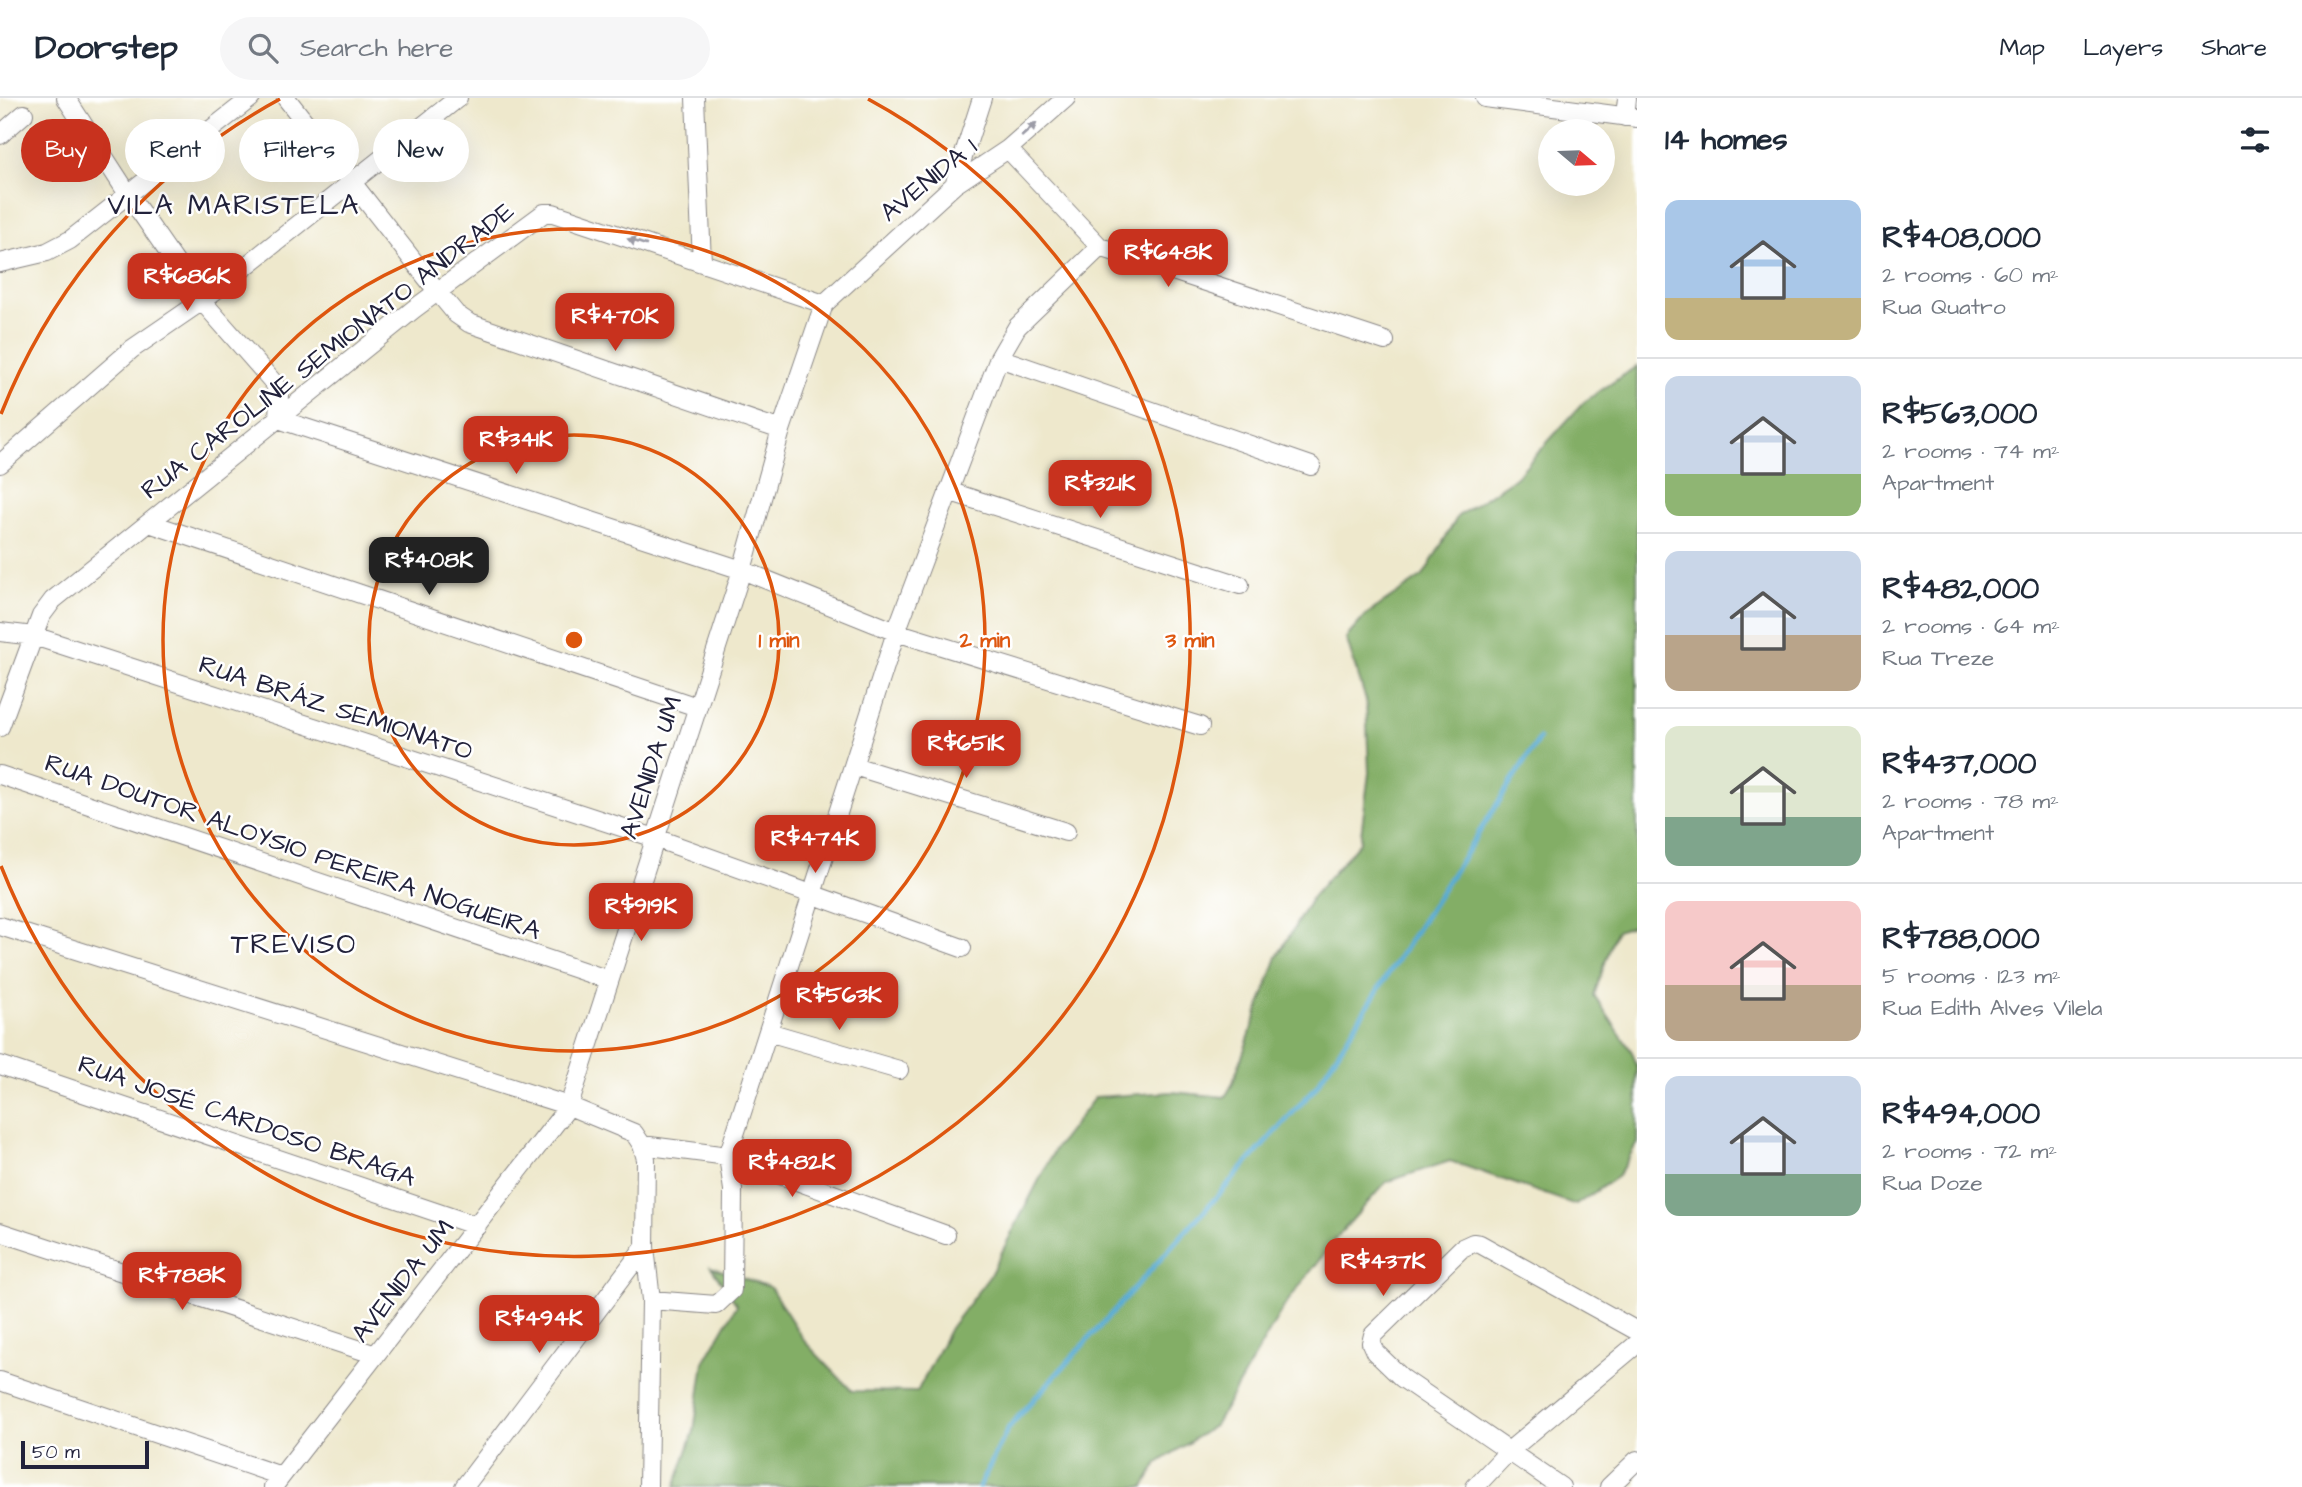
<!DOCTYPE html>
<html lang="en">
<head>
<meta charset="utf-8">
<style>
  body { margin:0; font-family:"Architects Daughter",sans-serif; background:#f6f6f7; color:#1f2937; height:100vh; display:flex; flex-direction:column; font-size:26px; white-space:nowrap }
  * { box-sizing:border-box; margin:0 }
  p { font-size:23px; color:#747a83 }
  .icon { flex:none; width:38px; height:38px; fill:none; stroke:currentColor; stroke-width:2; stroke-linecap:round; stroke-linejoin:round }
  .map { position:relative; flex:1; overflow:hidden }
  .sheet { display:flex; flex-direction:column; background:#fff; width:665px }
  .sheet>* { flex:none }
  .banner { position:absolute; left:21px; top:21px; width:665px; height:63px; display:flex; gap:14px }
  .needle { width:46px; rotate:109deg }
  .buttons { position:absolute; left:1538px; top:21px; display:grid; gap:14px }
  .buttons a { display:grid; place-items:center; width:77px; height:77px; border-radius:50%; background:#fff; box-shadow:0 7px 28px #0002; font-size:35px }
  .scale { position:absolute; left:21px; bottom:18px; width:128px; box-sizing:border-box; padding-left:7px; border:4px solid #22223b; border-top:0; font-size:19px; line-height:24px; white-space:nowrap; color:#22223b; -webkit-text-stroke:5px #fff; paint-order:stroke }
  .price { position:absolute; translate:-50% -60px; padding:0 16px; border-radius:14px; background:#c8321e; color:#fff; font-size:23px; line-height:46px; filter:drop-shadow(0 2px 4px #0008) }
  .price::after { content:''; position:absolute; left:50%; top:42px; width:21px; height:16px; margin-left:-10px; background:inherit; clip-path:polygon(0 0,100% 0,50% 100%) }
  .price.active { background:#222; color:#fff }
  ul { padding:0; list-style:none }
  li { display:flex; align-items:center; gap:21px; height:175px; padding:0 28px }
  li+li { border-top:2px solid #e0e1e3 }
  li span { display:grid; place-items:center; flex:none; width:196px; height:140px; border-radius:14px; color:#555 }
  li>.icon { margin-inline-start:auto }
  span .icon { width:84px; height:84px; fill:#fffc; stroke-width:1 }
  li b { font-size:30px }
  h2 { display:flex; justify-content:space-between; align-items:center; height:84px; padding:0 28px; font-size:30px }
  .tag { padding:0 24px; border-radius:32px; background:#fff; box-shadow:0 7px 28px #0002; font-size:24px; line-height:63px }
  .tag.active { background:#c8321e; color:#fff }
  header { display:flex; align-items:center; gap:42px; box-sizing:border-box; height:98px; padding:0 35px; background:#fff; border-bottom:2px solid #e0e1e3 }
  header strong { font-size:33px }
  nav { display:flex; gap:38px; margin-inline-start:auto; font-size:24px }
  .search { width:490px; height:63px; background:#f6f6f7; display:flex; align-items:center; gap:18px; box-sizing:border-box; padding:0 24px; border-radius:38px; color:#747a83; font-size:26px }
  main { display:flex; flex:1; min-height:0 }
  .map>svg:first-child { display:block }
</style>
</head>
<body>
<header>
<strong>Doorstep</strong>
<div class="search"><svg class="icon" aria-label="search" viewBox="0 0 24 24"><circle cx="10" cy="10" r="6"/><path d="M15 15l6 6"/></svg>Search here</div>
<nav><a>Map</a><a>Layers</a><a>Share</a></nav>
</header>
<main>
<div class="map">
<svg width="1637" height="1389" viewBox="0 0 1637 1389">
  <rect width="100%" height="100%" fill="#fff"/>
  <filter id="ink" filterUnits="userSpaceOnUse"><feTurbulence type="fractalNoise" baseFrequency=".0143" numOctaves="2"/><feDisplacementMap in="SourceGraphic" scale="14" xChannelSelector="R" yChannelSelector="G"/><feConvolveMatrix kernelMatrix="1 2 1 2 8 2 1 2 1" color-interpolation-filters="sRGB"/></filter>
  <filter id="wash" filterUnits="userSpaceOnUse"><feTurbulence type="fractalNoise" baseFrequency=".00686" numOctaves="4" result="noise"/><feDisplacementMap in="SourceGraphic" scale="28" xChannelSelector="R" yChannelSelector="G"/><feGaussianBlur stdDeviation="1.57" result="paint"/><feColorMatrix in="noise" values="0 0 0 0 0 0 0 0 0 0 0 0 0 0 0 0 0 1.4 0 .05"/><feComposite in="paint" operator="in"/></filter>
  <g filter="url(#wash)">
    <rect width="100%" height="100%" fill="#eee8cc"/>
    <path fill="#83ae66" stroke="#526850" stroke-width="2" d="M 1637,268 L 1637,827 L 1616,833 L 1594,897 L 1632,954 L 1637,969 L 1637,1045 L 1618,1078 L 1576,1107 L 1450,1063 L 1386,1084 L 1337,1139 L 1285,1207 L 1215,1327 L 1158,1365 L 1144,1389 L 675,1389 L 694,1333 L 704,1264 L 737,1207 L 711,1169 L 770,1189 L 805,1244 L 852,1293 L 917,1294 L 950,1230 L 989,1179 L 1055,1051 L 1095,999 L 1172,994 L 1225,999 L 1232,987 L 1277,859 L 1312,799 L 1360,744 L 1369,675 L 1366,602 L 1346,540 L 1367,516 L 1423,478 L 1458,418 L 1515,380 L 1584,304 Z"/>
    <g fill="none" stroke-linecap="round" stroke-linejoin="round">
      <path stroke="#57aad2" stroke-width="5" d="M 979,1389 L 1009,1329 L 1315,990 L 1539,641"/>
    </g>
  </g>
  <g filter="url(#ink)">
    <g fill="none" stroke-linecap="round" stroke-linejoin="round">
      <defs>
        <path id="minor" d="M 66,0 L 128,96 L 202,203 L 274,285 L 279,297 L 278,321 L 742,472 L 896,534 L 1200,628
          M 286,0 L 437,193 L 456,216 L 469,225 L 781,332
          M 695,0 L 702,165
          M 1485,0 L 1637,20
          M 1625,19 L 1627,0
          M 0,37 L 24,16
          M 1008,51 L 1100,149 L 1385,243
          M 954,87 L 982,0
          M 0,165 L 47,154 L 70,142 L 251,0
          M 999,260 L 1311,368
          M 0,366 L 132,251 L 202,203 L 458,0
          M 948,393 L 1240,487
          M 149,425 L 697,609
          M 0,534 L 34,538 L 655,740 L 962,850
          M 0,629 L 41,518 L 53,502 L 414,211 L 544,115 L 553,115 L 824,206
          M 854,668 L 1066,734
          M 0,677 L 609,882
          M 0,828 L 569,1008 L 634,1035 L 642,1047 L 646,1061 L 645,1149 L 651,1202 L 648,1389
          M 768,934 L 899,972
          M 0,967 L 477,1128
          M 642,1047 L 728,1058 L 946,1137
          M 0,1134 L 376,1257
          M 651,1202 L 716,1207 L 732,1192 L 733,1092 L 728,1058 L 896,534 L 999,260 L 1017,229 L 1100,149
          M 0,1283 L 281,1378
          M 273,1389 L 569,1008 L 742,472 L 781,332 L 824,206 L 954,87 L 1008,51 L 1066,0
          M 464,1389 L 645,1149
          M 1475,1389 L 1509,1353 L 1637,1246
          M 1561,1389 L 1402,1280 L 1375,1254 L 1371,1245 L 1373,1237 L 1462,1150 L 1473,1145 L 1480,1146 L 1637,1233
          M 1609,1389 L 1637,1362"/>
      </defs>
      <use href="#minor" stroke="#888584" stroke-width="20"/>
      <use href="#minor" stroke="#fff" stroke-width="18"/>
    </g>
    <defs><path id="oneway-solid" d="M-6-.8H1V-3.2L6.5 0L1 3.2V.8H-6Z" transform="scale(1.75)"/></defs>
    <g fill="#9c9ca7">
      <use href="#oneway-solid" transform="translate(1029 32) rotate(-41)"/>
      <use href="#oneway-solid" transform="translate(637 144) rotate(-162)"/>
    </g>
  </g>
  <g fill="none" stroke="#de560e" stroke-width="3.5">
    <circle cx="574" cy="542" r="205"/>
    <circle cx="574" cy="542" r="411"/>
    <path d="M1 316A616 616 0 0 1 280 1M868 1A616 616 0 1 1 1 768"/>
  </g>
  <g text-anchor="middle" stroke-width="5" stroke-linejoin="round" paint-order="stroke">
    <g font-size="26" fill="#22223b" stroke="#fff">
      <text transform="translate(928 81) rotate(-39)" y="9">AVENIDA 1</text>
      <text transform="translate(327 252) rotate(-38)" y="9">RUA CAROLINE SEMIONATO ANDRADE</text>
      <text transform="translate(336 609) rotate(18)" y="9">RUA BRÁZ SEMIONATO</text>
      <text transform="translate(650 669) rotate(-72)" y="9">AVENIDA UM</text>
      <text transform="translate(293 748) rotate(19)" y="9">RUA DOUTOR ALOYSIO PEREIRA NOGUEIRA</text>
      <text transform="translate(247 1022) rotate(19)" y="9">RUA JOSÉ CARDOSO BRAGA</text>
      <text transform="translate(402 1182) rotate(-52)" y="9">AVENIDA UM</text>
    </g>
    <g font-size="28" letter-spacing="2" fill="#22223b" stroke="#fff">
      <text x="234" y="116">VILA MARISTELA</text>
      <text x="294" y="855">TREVISO</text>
    </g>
  </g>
  <circle cx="574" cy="542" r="10" fill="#de560e" stroke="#fff" stroke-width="3.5"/>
  <g font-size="21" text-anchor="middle" font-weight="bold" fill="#de560e" stroke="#fff" stroke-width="5" stroke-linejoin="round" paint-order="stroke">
    <text x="779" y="549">1 min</text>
    <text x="985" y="549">2 min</text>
    <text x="1190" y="549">3 min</text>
  </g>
</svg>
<div class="buttons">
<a><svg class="needle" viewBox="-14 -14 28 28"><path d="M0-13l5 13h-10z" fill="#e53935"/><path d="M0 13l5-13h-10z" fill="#747a83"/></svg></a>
</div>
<div class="scale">50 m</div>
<b class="price" style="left:1168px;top:191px">R$648K</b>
<b class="price" style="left:187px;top:215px">R$686K</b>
<b class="price" style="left:615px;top:255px">R$470K</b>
<b class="price" style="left:516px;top:378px">R$341K</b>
<b class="price" style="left:1100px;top:422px">R$321K</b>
<b class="price active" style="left:429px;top:499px">R$408K</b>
<b class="price" style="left:966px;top:682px">R$651K</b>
<b class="price" style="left:815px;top:777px">R$474K</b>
<b class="price" style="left:641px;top:845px">R$919K</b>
<b class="price" style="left:839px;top:934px">R$563K</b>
<b class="price" style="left:792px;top:1101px">R$482K</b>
<b class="price" style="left:1383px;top:1200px">R$437K</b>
<b class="price" style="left:182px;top:1214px">R$788K</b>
<b class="price" style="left:539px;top:1257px">R$494K</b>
<div class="banner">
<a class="tag active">Buy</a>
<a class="tag">Rent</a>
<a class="tag">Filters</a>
<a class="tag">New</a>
</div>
</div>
<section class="sheet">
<h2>14 homes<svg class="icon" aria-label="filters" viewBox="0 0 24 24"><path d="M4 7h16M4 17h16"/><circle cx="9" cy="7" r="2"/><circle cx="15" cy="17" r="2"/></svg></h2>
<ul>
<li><span style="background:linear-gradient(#a9c7e8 70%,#c2b280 0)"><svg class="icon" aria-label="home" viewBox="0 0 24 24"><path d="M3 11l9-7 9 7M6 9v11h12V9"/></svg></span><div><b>R$408,000</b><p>2 rooms · 60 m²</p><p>Rua Quatro</p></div></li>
<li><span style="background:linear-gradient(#c9d6e8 70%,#8fb573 0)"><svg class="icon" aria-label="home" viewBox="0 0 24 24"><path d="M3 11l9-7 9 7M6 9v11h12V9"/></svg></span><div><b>R$563,000</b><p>2 rooms · 74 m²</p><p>Apartment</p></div></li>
<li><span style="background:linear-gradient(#c9d6e8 60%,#b9a48a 0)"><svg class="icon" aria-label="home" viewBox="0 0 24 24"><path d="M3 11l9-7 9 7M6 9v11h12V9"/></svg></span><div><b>R$482,000</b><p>2 rooms · 64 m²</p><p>Rua Treze</p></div></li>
<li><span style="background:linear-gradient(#dfe7d0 65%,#7fa58c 0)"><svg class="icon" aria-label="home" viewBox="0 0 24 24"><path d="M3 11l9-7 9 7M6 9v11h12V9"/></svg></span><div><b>R$437,000</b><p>2 rooms · 78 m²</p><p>Apartment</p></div></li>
<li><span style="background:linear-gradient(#f6c9c9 60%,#b9a48a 0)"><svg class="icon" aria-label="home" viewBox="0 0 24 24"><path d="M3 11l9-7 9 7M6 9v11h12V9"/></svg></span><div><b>R$788,000</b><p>5 rooms · 123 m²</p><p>Rua Edith Alves Vilela</p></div></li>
<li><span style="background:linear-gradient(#c9d6e8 70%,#7fa58c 0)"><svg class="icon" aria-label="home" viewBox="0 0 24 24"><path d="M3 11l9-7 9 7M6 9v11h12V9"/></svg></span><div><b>R$494,000</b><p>2 rooms · 72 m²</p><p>Rua Doze</p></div></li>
</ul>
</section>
</main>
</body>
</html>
